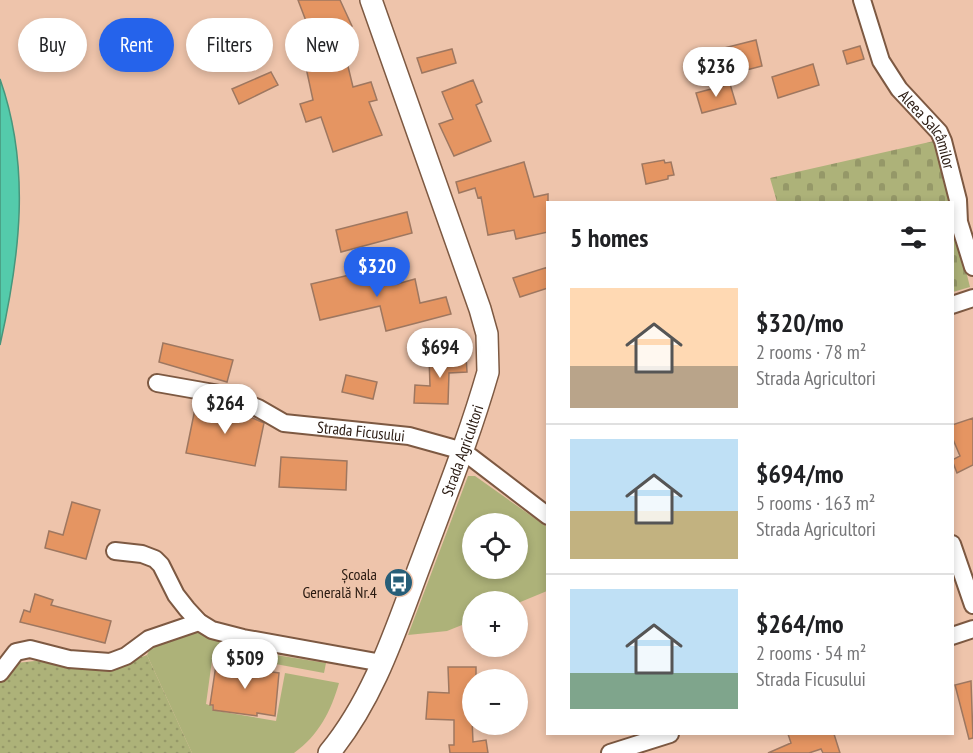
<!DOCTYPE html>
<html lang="en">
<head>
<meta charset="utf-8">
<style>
  body { margin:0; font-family:"PT Sans Narrow",sans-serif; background:#f2f2f2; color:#202124; height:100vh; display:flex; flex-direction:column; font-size:22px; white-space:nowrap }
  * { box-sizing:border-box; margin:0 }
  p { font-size:20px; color:#757577 }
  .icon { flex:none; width:33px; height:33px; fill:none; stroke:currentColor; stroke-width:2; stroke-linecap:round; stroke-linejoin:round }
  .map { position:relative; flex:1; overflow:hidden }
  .details { position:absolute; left:546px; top:201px; width:408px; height:534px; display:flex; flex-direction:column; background:#fff; border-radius:0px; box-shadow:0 3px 9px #0003 }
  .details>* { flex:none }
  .top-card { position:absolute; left:18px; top:18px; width:438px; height:54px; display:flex; gap:12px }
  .controls { position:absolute; left:462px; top:513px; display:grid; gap:12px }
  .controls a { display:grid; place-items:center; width:66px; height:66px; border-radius:50%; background:#fff; box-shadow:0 3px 9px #0003; font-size:30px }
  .price { position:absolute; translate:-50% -51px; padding:0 14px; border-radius:21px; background:#fff; color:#222; font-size:20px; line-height:39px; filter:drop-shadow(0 2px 3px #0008) }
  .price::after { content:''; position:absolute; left:50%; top:36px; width:18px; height:14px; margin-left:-9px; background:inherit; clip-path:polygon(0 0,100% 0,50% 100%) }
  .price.on { background:#2563eb; color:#fff }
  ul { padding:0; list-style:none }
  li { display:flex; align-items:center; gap:18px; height:150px; padding:0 24px }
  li+li { border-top:2px solid #e0e0e0 }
  li span { display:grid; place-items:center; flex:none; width:168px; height:120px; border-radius:0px; color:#555 }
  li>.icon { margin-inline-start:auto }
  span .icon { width:72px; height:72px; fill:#fffc; stroke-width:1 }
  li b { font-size:26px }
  h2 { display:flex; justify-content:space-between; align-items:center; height:72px; padding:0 24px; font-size:26px }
  .tag { padding:0 21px; border-radius:27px; background:#fff; box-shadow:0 3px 9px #0003; font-size:21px; line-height:54px }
  .tag.on { background:#2563eb; color:#fff }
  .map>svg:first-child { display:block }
</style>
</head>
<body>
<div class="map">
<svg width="973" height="753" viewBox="0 0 973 753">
  <defs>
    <pattern id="cemetery-stones" width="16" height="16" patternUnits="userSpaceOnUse" patternTransform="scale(1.5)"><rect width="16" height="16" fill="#adb279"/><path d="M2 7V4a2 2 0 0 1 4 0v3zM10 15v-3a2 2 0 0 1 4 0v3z" fill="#959868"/></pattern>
    <pattern id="park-dots" width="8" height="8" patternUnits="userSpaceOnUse" patternTransform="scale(1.5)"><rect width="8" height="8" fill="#adb279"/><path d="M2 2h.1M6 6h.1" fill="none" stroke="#959868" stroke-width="1.8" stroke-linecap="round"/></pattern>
  </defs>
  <rect width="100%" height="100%" fill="#eec4ab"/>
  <path fill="#adb279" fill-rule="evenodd" d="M 468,476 L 475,476 L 547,527 L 547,591 L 518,603 L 472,602 L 472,621 L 447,631 L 408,635 ZM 472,524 L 518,524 L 518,568 L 472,568 Z
    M 195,629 L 236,644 L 234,656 L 213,653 L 206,704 L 212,706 L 212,710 L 276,721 L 285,673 L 339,683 C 331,711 319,735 294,753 L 192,753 L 147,655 C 153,640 181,634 195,629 Z
    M 251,651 L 326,663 L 324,673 L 249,659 Z"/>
  <path fill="url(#cemetery-stones)" d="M 934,141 L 949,202 L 777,202 L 770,178 Z
    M 952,215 L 970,287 L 953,292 L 952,292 Z"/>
  <path fill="url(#park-dots)" d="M 147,655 L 192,753 L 0,753 L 0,681 L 16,663 L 35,661 L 119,665 Z"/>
  <path fill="#54cbab" stroke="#47967c" stroke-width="1.5" d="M 0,79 C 31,167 20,256 0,345 Z"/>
  <path fill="#e59562" stroke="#9e7760" stroke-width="1.5" d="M 298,0 L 340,0 L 352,26 L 314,42 Z
    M 756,40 L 762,66 L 731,74 L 724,48 Z
    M 860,46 L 864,59 L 847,64 L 843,51 Z
    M 452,49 L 456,63 L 422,73 L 417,58 Z
    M 345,54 L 353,87 L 371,82 L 377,100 L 369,102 L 382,135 L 333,152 L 321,117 L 306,122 L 300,104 L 313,100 L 305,63 Z
    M 813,64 L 819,85 L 778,98 L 772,77 Z
    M 271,72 L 278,85 L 239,104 L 232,89 Z
    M 473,80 L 482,102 L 476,105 L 491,141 L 454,156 L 439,124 L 453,119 L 442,92 Z
    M 730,84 L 736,104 L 702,113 L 696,93 Z
    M 664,160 L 665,163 L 671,162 L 674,175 L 668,176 L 668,179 L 646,184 L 642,164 Z
    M 524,162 L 534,197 L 548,194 L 548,232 L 516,239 L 514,230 L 488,235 L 481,197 L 478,198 L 475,188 L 459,193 L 456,182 Z
    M 407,212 L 412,233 L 341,252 L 336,230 Z
    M 392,265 L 397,284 L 415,279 L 420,303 L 446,297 L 451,314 L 386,331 L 380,306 L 320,320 L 311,284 Z
    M 548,267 L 548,288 L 520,297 L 513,278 Z
    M 163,343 L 233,360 L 227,382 L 159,362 Z
    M 466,355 L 467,372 L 449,373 L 448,404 L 414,403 L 415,385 L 430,386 L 429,357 Z
    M 346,375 L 377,382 L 373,399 L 342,392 Z
    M 196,404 L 241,413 L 264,423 L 255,466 L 186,453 Z
    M 973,418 L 973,465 L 957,473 L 952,460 L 960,456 L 952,437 L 952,425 Z
    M 281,457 L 347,461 L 346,490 L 279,487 Z
    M 72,502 L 100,510 L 86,559 L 45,548 L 49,531 L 63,535 Z
    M 35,594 L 53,600 L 51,605 L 111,621 L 105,643 L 20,622 L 24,610 L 30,612 Z
    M 223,661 L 273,669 L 272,672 L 279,673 L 275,716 L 257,713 L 257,716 L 213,710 L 213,705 L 210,705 L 216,665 L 223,666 Z
    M 448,667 L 476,667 L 476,680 L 472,680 L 471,695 L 473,742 L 486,740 L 488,753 L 450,753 L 449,745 L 454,745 L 454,720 L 426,719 L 428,692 L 449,693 Z
    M 971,681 L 973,738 L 969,739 L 955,685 Z
    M 788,734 L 834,734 L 840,753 L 823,753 L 821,749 L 809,753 L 768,753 L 791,743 Z"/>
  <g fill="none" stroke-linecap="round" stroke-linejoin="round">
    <defs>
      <g id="minor">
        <path id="s1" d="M 862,0 L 881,61 L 899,89 L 939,132 L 943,141 L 958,200 L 959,222 L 973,267"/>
        <path d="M 952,305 L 973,298"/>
        <path id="s2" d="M 157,383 L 225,395 L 258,408 L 284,423 L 409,436 L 463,451 L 548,516"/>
        <path d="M 952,544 L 973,605"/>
        <path d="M 115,551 L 142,554 L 155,559 L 161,565 L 176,595 L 187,609 L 199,622 L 212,630 L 243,638 L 382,663"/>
        <path d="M 952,636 L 973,629"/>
        <path d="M 0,673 L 16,652 L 30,649 L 69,659 L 110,662 L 126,656 L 149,639 L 199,622"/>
        <path d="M 610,753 L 670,734"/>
      </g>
      <g id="major">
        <path id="s3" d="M 329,753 C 376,696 397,625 423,557 C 446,495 470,435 488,372 L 487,334 L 480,309 L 371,0"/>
      </g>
    </defs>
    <use href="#minor" stroke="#7d5942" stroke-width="20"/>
    <use href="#major" stroke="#7d5942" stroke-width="24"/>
    <use href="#minor" stroke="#fff" stroke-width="16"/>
    <use href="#major" stroke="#fff" stroke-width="21"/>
  </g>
  <defs>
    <symbol id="bus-disc" viewBox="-11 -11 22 22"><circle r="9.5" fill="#275e78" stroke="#eec4ab"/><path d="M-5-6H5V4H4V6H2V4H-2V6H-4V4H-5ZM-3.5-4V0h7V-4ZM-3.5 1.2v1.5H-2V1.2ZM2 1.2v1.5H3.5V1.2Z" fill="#fff"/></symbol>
  </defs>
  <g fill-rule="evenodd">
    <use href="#bus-disc" x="382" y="566" width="33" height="33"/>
  </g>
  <g text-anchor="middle" stroke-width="6" stroke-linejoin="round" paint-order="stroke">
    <g font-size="16" fill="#281910" stroke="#eec4ab">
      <text dy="6" stroke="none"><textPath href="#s1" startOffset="148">Aleea Salcâmilor</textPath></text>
      <text dy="6" stroke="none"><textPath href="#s2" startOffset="212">Strada Ficusului</textPath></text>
      <text dy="6" stroke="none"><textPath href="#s3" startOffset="332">Strada Agricultori</textPath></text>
    </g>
    <g font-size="16" fill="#281910" stroke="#eec4ab" text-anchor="end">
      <text x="377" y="580">Școala<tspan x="377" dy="18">Generală Nr.4</tspan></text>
    </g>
  </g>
</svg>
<div class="controls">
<a><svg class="icon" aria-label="locate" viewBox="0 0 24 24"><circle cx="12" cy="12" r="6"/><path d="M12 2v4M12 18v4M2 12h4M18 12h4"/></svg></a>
<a>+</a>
<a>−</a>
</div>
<b class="price" style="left:716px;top:98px">$236</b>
<b class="price on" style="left:377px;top:298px">$320</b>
<b class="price" style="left:440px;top:379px">$694</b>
<b class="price" style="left:225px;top:435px">$264</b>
<b class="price" style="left:245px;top:690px">$509</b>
<div class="top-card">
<a class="tag">Buy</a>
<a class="tag on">Rent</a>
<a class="tag">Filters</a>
<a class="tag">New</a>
</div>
<section class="details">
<h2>5 homes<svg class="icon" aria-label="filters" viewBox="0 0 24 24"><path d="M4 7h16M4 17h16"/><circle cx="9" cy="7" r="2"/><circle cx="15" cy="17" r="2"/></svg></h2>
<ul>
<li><span style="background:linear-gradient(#ffd9b3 65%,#b9a48a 0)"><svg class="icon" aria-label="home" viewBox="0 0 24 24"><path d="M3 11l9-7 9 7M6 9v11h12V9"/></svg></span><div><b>$320/mo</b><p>2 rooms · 78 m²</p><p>Strada Agricultori</p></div></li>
<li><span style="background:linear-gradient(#bfe0f5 60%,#c2b280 0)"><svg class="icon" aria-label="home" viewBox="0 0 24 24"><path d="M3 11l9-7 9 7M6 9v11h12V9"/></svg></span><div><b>$694/mo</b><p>5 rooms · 163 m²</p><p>Strada Agricultori</p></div></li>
<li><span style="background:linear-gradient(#bfe0f5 70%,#7fa58c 0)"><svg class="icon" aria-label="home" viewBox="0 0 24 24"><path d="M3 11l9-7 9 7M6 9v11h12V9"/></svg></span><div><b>$264/mo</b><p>2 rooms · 54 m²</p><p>Strada Ficusului</p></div></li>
</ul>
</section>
</div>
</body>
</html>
